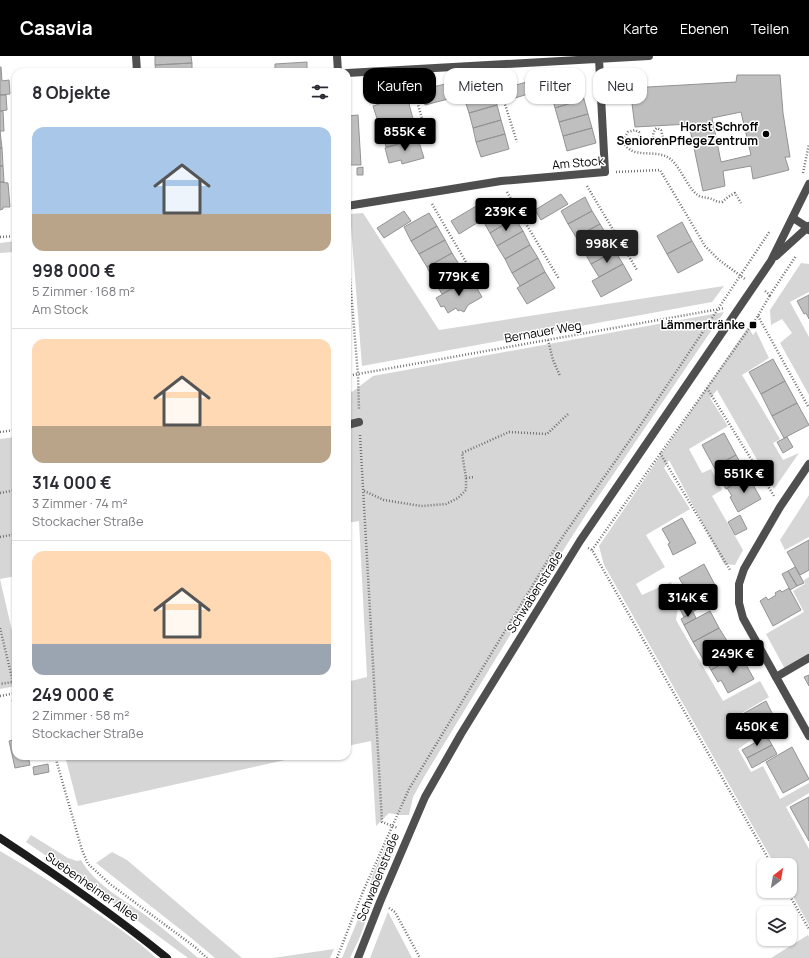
<!DOCTYPE html>
<html lang="de">
<head>
<meta charset="utf-8">
<style>
  body { margin:0; font-family:Manrope,sans-serif; background:#f2f2f3; color:#2b2b33; height:100vh; display:flex; flex-direction:column; font-size:15px; white-space:nowrap }
  * { box-sizing:border-box; margin:0 }
  p { font-size:13px; color:#7c7c81 }
  .icon { flex:none; width:22px; height:22px; fill:none; stroke:currentColor; stroke-width:2; stroke-linecap:round; stroke-linejoin:round }
  .map { position:relative; flex:1; overflow:hidden }
  .drawer { position:absolute; left:12px; top:12px; width:339px; height:692px; display:flex; flex-direction:column; background:#fff; border-radius:12px; box-shadow:0 1px 3px #0004 }
  .drawer>* { flex:none }
  .hud { position:absolute; left:363px; top:12px; width:380px; height:36px; display:flex; gap:8px }
  .needle { width:26px; rotate:31deg }
  .buttons { position:absolute; left:757px; top:802px; display:grid; gap:8px }
  .buttons a { display:grid; place-items:center; width:40px; height:40px; border-radius:8px; background:#fff; box-shadow:0 1px 3px #0004; font-size:20px }
  .price { position:absolute; translate:-50% -34px; padding:0 9px; border-radius:4px; background:#000; color:#fff; font-size:13px; line-height:26px; filter:drop-shadow(0 1px 2px #0008) }
  .price::after { content:''; position:absolute; left:50%; top:24px; width:12px; height:9px; margin-left:-6px; background:inherit; clip-path:polygon(0 0,100% 0,50% 100%) }
  .price.active { background:#222; color:#fff }
  ul { padding:0; list-style:none }
  li { display:grid; align-content:center; gap:8px; height:212px; padding:0 20px }
  li+li { border-top:1px solid #e1e1e2 }
  li span { display:grid; place-items:center; height:124px; border-radius:12px; color:#555 }
  li>.icon { margin-inline-start:auto }
  span .icon { width:72px; height:72px; fill:#fffc; stroke-width:1 }
  li b { font-size:17px }
  h2 { display:flex; justify-content:space-between; align-items:center; height:48px; padding:0 20px; font-size:17px }
  .tag { padding:0 14px; border-radius:12px; background:#fff; box-shadow:0 1px 3px #0004; font-size:14px; line-height:36px }
  .tag.active { background:#000; color:#fff }
  header { display:flex; align-items:center; gap:24px; box-sizing:border-box; height:56px; padding:0 20px; background:#000; color:#fff }
  header strong { font-size:19px }
  nav { display:flex; gap:22px; margin-inline-start:auto; font-size:14px }
  .map>svg:first-child { display:block }
</style>
</head>
<body>
<header>
<strong>Casavia</strong>
<nav><a>Karte</a><a>Ebenen</a><a>Teilen</a></nav>
</header>
<div class="map">
<svg width="809" height="902" viewBox="0 0 809 902">
  <rect width="100%" height="100%" fill="#fff"/>
  <path fill="#d6d6d6" d="M 363,157 L 439,274 L 724,230 L 712,246 L 362,310 L 350,158 Z
    M 16,185 L 16,196 L 0,197 L 0,187 Z
    M 801,207 L 809,208 L 809,236 L 790,246 L 809,281 L 809,339 L 780,287 L 792,277 L 782,263 L 771,269 L 770,254 Z
    M 724,256 L 587,457 L 529,548 L 424,721 L 413,741 L 409,759 L 399,759 L 389,757 L 376,770 L 371,685 L 347,690 L 347,626 L 367,621 L 359,465 L 347,467 L 347,331 L 352,336 L 373,320 Z
    M 748,271 L 753,279 L 756,275 L 769,302 L 742,319 L 780,383 L 773,387 L 783,404 L 799,397 L 774,433 L 717,334 L 710,342 L 728,370 L 689,393 L 702,417 L 711,413 L 722,434 L 712,440 L 743,494 L 735,509 L 724,508 L 669,404 L 664,412 L 690,453 L 646,479 L 665,511 L 636,528 L 642,539 L 671,526 L 679,545 L 676,564 L 723,645 L 760,625 L 769,641 L 735,661 L 751,684 L 738,693 L 751,716 L 763,710 L 780,743 L 809,727 L 809,737 L 786,751 L 809,793 L 809,869 L 790,835 L 790,809 L 775,809 L 604,509 L 599,490 Z
    M 16,381 L 16,520 L 0,523 L 16,592 L 16,630 L 0,633 L 0,383 Z
    M 809,439 L 809,481 L 785,494 L 780,484 Z
    M 809,521 L 809,599 L 785,613 L 766,578 L 804,556 L 793,535 L 805,528 L 804,524 Z
    M 65,700 L 303,700 L 78,750 Z
    M 31,779 L 68,802 L 77,805 L 81,804 C 96,830 125,844 148,861 C 165,874 182,888 198,902 L 188,902 L 96,834 L 26,786 Z
    M 389,783 L 392,784 L 395,790 L 375,839 L 368,836 L 373,818 Z
    M 0,795 C 33,814 64,834 95,856 C 116,870 138,885 156,902 L 0,902 Z
    M 112,796 L 127,804 L 242,902 L 215,902 L 190,881 L 96,807 Z
    M 366,844 L 372,846 L 360,881 L 350,902 L 342,902 Z
    M 388,856 L 412,902 L 370,902 Z
    M 808,879 L 809,881 L 809,902 L 771,902 Z
    M 334,893 L 330,902 L 273,902 Z"/>
  <path fill="#bfbfbf" stroke="#939393" fill-rule="evenodd" d="M 155,0 L 191,0 L 192,7 L 155,9 Z
    M 307,6 L 307,16 L 275,16 L 275,8 Z
    M 192,7 L 192,16 L 156,16 L 155,9 Z
    M 0,11 L 1,11 L 2,25 L 9,24 L 10,38 L 0,39 Z
    M 105,13 L 107,16 L 97,16 Z
    M 737,19 L 780,19 L 783,57 L 790,101 L 785,101 L 789,114 L 753,123 L 751,110 L 723,115 L 725,130 L 703,135 L 689,68 L 635,71 L 630,32 L 736,26 ZM 741,56 L 751,99 L 721,106 L 712,62 Z
    M 544,21 L 547,32 L 512,43 L 509,31 Z
    M 457,25 L 460,40 L 425,49 L 421,34 Z
    M 580,29 L 584,43 L 555,52 L 551,37 Z
    M 493,34 L 497,49 L 469,57 L 464,42 Z
    M 0,39 L 6,39 L 7,54 L 0,55 Z
    M 396,39 L 397,43 L 407,40 L 413,63 L 380,72 L 373,50 L 385,46 L 384,42 Z
    M 584,43 L 588,58 L 559,66 L 555,52 Z
    M 497,49 L 501,64 L 473,72 L 469,57 Z
    M 0,55 L 3,55 L 4,75 L 0,75 Z
    M 588,58 L 592,72 L 563,80 L 559,66 Z
    M 358,59 L 361,109 L 348,109 L 347,60 Z
    M 413,63 L 418,83 L 386,91 L 381,72 Z
    M 501,64 L 505,78 L 476,86 L 473,72 Z
    M 592,72 L 596,87 L 567,95 L 563,80 Z
    M 0,75 L 2,92 L 0,92 Z
    M 505,78 L 509,93 L 481,101 L 476,86 Z
    M 418,83 L 424,102 L 402,108 L 401,104 L 389,107 L 385,92 Z
    M 0,92 L 2,92 L 3,110 L 0,110 Z
    M 0,110 L 3,110 L 4,126 L 0,126 Z
    M 363,111 L 363,119 L 357,119 L 357,112 Z
    M 0,126 L 8,127 L 10,151 L 3,151 L 3,153 L 0,154 Z
    M 561,138 L 568,148 L 541,164 L 535,154 Z
    M 585,141 L 592,155 L 568,168 L 561,155 Z
    M 483,146 L 490,159 L 459,178 L 451,165 Z
    M 508,149 L 515,162 L 490,177 L 482,163 Z
    M 404,155 L 411,165 L 384,182 L 377,172 Z
    M 592,155 L 600,168 L 576,181 L 568,168 Z
    M 429,157 L 437,170 L 411,185 L 404,171 Z
    M 515,162 L 523,175 L 497,190 L 490,177 Z
    M 682,166 L 692,185 L 667,198 L 657,180 Z
    M 600,168 L 608,181 L 584,195 L 576,181 Z
    M 437,170 L 445,184 L 419,198 L 411,185 Z
    M 523,175 L 530,189 L 505,203 L 497,190 Z
    M 608,181 L 615,195 L 591,208 L 584,195 Z
    M 445,184 L 452,197 L 427,211 L 419,198 Z
    M 692,185 L 703,204 L 678,217 L 667,198 Z
    M 530,189 L 538,202 L 512,217 L 505,203 Z
    M 615,195 L 623,208 L 599,221 L 591,208 Z
    M 452,197 L 460,210 L 434,225 L 427,211 Z
    M 538,202 L 545,216 L 520,230 L 512,217 Z
    M 623,208 L 632,224 L 601,241 L 592,225 Z
    M 460,210 L 467,224 L 442,238 L 434,225 Z
    M 545,216 L 555,232 L 527,248 L 517,232 Z
    M 467,224 L 472,231 L 475,229 L 482,241 L 468,249 L 464,256 L 460,254 L 458,255 L 456,252 L 448,257 L 444,250 L 441,251 L 436,242 Z
    M 809,239 L 809,263 L 806,257 L 804,258 L 797,245 Z
    M 773,303 L 785,325 L 761,338 L 749,316 Z
    M 785,325 L 797,347 L 772,360 L 761,338 Z
    M 797,347 L 809,369 L 784,382 L 772,360 Z
    M 724,377 L 736,399 L 714,411 L 702,389 Z
    M 787,381 L 793,391 L 783,397 L 777,386 Z
    M 736,399 L 748,420 L 726,433 L 714,411 Z
    M 748,420 L 761,443 L 738,456 L 730,441 L 732,440 L 727,432 Z
    M 740,459 L 747,473 L 735,479 L 728,466 Z
    M 682,462 L 696,487 L 673,499 L 668,488 L 670,487 L 662,473 Z
    M 809,484 L 809,514 L 800,519 L 787,496 Z
    M 704,508 L 717,533 L 695,545 L 686,529 L 684,530 L 679,522 Z
    M 795,511 L 804,527 L 797,530 L 788,515 Z
    M 788,515 L 797,530 L 790,534 L 782,518 Z
    M 789,532 L 801,554 L 773,570 L 760,545 L 766,541 L 768,544 L 776,539 L 775,537 L 780,534 L 782,536 Z
    M 697,544 L 701,551 L 684,561 L 680,553 Z
    M 710,555 L 719,572 L 693,586 L 684,569 Z
    M 693,556 L 696,562 L 684,569 L 681,563 Z
    M 719,572 L 729,588 L 703,603 L 693,586 Z
    M 716,596 L 718,601 L 705,608 L 703,603 Z
    M 723,598 L 727,605 L 711,614 L 707,607 Z
    M 740,598 L 754,623 L 728,637 L 721,624 L 718,626 L 711,614 Z
    M 809,619 L 809,630 L 804,621 Z
    M 16,643 L 16,661 L 12,644 Z
    M 766,645 L 780,673 L 756,686 L 748,671 L 746,672 L 739,660 Z
    M 767,680 L 772,689 L 747,702 L 742,694 Z
    M 16,683 L 16,700 L 28,700 L 30,709 L 15,712 L 9,685 Z
    M 772,689 L 777,698 L 752,712 L 747,702 Z
    M 792,691 L 809,723 L 783,737 L 766,706 Z
    M 48,708 L 49,716 L 34,719 L 33,711 Z
    M 809,741 L 809,785 L 790,751 Z"/>
  <g fill="none" stroke-linecap="round" stroke-linejoin="round">
    <path stroke="#717171" stroke-width="2.5" stroke-dasharray="1 2" stroke-linecap="butt" d="M 496,20 L 517,86
      M 413,26 L 415,38 L 428,84
      M 693,85 L 676,83 L 668,88 L 664,85 L 661,74 L 657,72 C 651,76 655,84 650,88 L 641,86 L 639,76 L 635,74 L 628,76 L 623,84 C 630,105 654,92 669,102 C 682,111 689,138 702,141 C 704,142 706,141 708,142 C 714,143 715,146 722,146 L 728,141 L 735,137 L 741,147
      M 616,116 L 660,114 L 705,190 L 719,204 L 745,223
      M 803,117 L 809,88
      M 587,130 L 637,214
      M 507,136 L 559,223
      M 432,148 L 477,225
      M 0,181 L 16,180
      M 347,187 L 358,319 L 359,354
      M 765,235 L 770,239 L 796,200
      M 758,260 L 809,352
      M 548,284 L 553,304 L 560,320
      M 347,320 L 725,252
      M 707,332 L 774,440
      M 0,376 L 16,374
      M 360,379 L 382,766 L 398,772
      M 660,397 L 730,514
      M 466,422 L 474,421
      M 364,435 L 384,444 L 421,450 L 446,448 L 458,442 L 466,434 L 466,422 L 462,397 L 509,376 L 547,378 L 568,358
      M 0,437 L 16,434
      M 0,481 L 16,478
      M 588,492 L 592,494 L 772,809
      M 592,494 L 758,260 L 770,239
      M 0,572 L 13,626 L 0,628
      M 0,640 L 16,637
      M 55,700 L 82,794 L 88,808 L 110,828 L 195,891 L 207,902
      M 787,835 L 809,873
      M 389,852 L 395,856 L 420,902
      M 337,902 L 362,838 L 409,733 L 559,486 L 646,361 L 770,175"/>
    <path stroke="#4f4f4f" stroke-width="8" d="M 347,369 L 359,366
      M 776,621 L 809,602"/>
    <path stroke="#4f4f4f" stroke-width="8" d="M 136,0 L 137,16
      M 337,0 L 338,16
      M 347,17 L 649,0
      M 347,150 L 501,125 L 605,116 L 599,3
      M 793,162 L 807,171 L 809,174
      M 809,408 L 780,451 L 744,513 L 739,528 L 739,547 L 743,562 L 809,680"/>
    <path stroke="#4f4f4f" stroke-width="8" d="M 776,200 L 809,170
      M 358,902 L 380,846 L 425,741 L 461,678 L 580,485 L 771,205 L 809,128"/>
    <path stroke="#1c1c1c" stroke-width="8" d="M 0,782 C 58,820 114,859 167,902"/>
  </g>
  <g fill="#000" stroke="#fff" stroke-width="1.5">
    <circle cx="766" cy="78" r="4"/>
    <rect x="749" y="265" width="8" height="8" rx="2"/>
  </g>
  <g text-anchor="middle" stroke-width="3" stroke-linejoin="round" paint-order="stroke">
    <g font-size="12" font-weight="bold" fill="#000" stroke="#fff" text-anchor="end">
      <text x="758" y="75">Horst Schroff<tspan x="758" dy="14">SeniorenPflegeZentrum</tspan></text>
      <text x="745" y="273">Lämmertränke</text>
    </g>
    <g font-size="12" fill="#000" stroke="#fff">
      <text transform="translate(578 107) rotate(-5)" y="4">Am Stock</text>
      <text transform="translate(543 276) rotate(-10)" y="4">Bernauer Weg</text>
      <text transform="translate(535 536) rotate(-58)" y="4">Schwabenstraße</text>
      <text transform="translate(378 821) rotate(-68)" y="4">Schwabenstraße</text>
      <text transform="translate(92 831) rotate(35)" y="4">Suebenheimer Allee</text>
    </g>
  </g>
</svg>
<div class="buttons">
<a><svg class="needle" viewBox="-14 -14 28 28"><path d="M0-13l5 13h-10z" fill="#e53935"/><path d="M0 13l5-13h-10z" fill="#7c7c81"/></svg></a>
<a><svg class="icon" aria-label="layers" viewBox="0 0 24 24"><path d="M12 4l9 5-9 5-9-5zM3 14l9 5 9-5"/></svg></a>
</div>
<b class="price" style="left:405px;top:96px">855K €</b>
<b class="price" style="left:506px;top:176px">239K €</b>
<b class="price active" style="left:607px;top:208px">998K €</b>
<b class="price" style="left:459px;top:241px">779K €</b>
<b class="price" style="left:744px;top:438px">551K €</b>
<b class="price" style="left:688px;top:562px">314K €</b>
<b class="price" style="left:733px;top:618px">249K €</b>
<b class="price" style="left:757px;top:691px">450K €</b>
<div class="hud">
<a class="tag active">Kaufen</a>
<a class="tag">Mieten</a>
<a class="tag">Filter</a>
<a class="tag">Neu</a>
</div>
<section class="drawer">
<h2>8 Objekte<svg class="icon" aria-label="filters" viewBox="0 0 24 24"><path d="M4 7h16M4 17h16"/><circle cx="9" cy="7" r="2"/><circle cx="15" cy="17" r="2"/></svg></h2>
<ul>
<li><span style="background:linear-gradient(#a9c7e8 70%,#b9a48a 0)"><svg class="icon" aria-label="home" viewBox="0 0 24 24"><path d="M3 11l9-7 9 7M6 9v11h12V9"/></svg></span><div><b>998 000 €</b><p>5 Zimmer · 168 m²</p><p>Am Stock</p></div></li>
<li><span style="background:linear-gradient(#ffd9b3 70%,#b9a48a 0)"><svg class="icon" aria-label="home" viewBox="0 0 24 24"><path d="M3 11l9-7 9 7M6 9v11h12V9"/></svg></span><div><b>314 000 €</b><p>3 Zimmer · 74 m²</p><p>Stockacher Straße</p></div></li>
<li><span style="background:linear-gradient(#ffd9b3 75%,#9aa5b1 0)"><svg class="icon" aria-label="home" viewBox="0 0 24 24"><path d="M3 11l9-7 9 7M6 9v11h12V9"/></svg></span><div><b>249 000 €</b><p>2 Zimmer · 58 m²</p><p>Stockacher Straße</p></div></li>
</ul>
</section>
</div>
</body>
</html>
